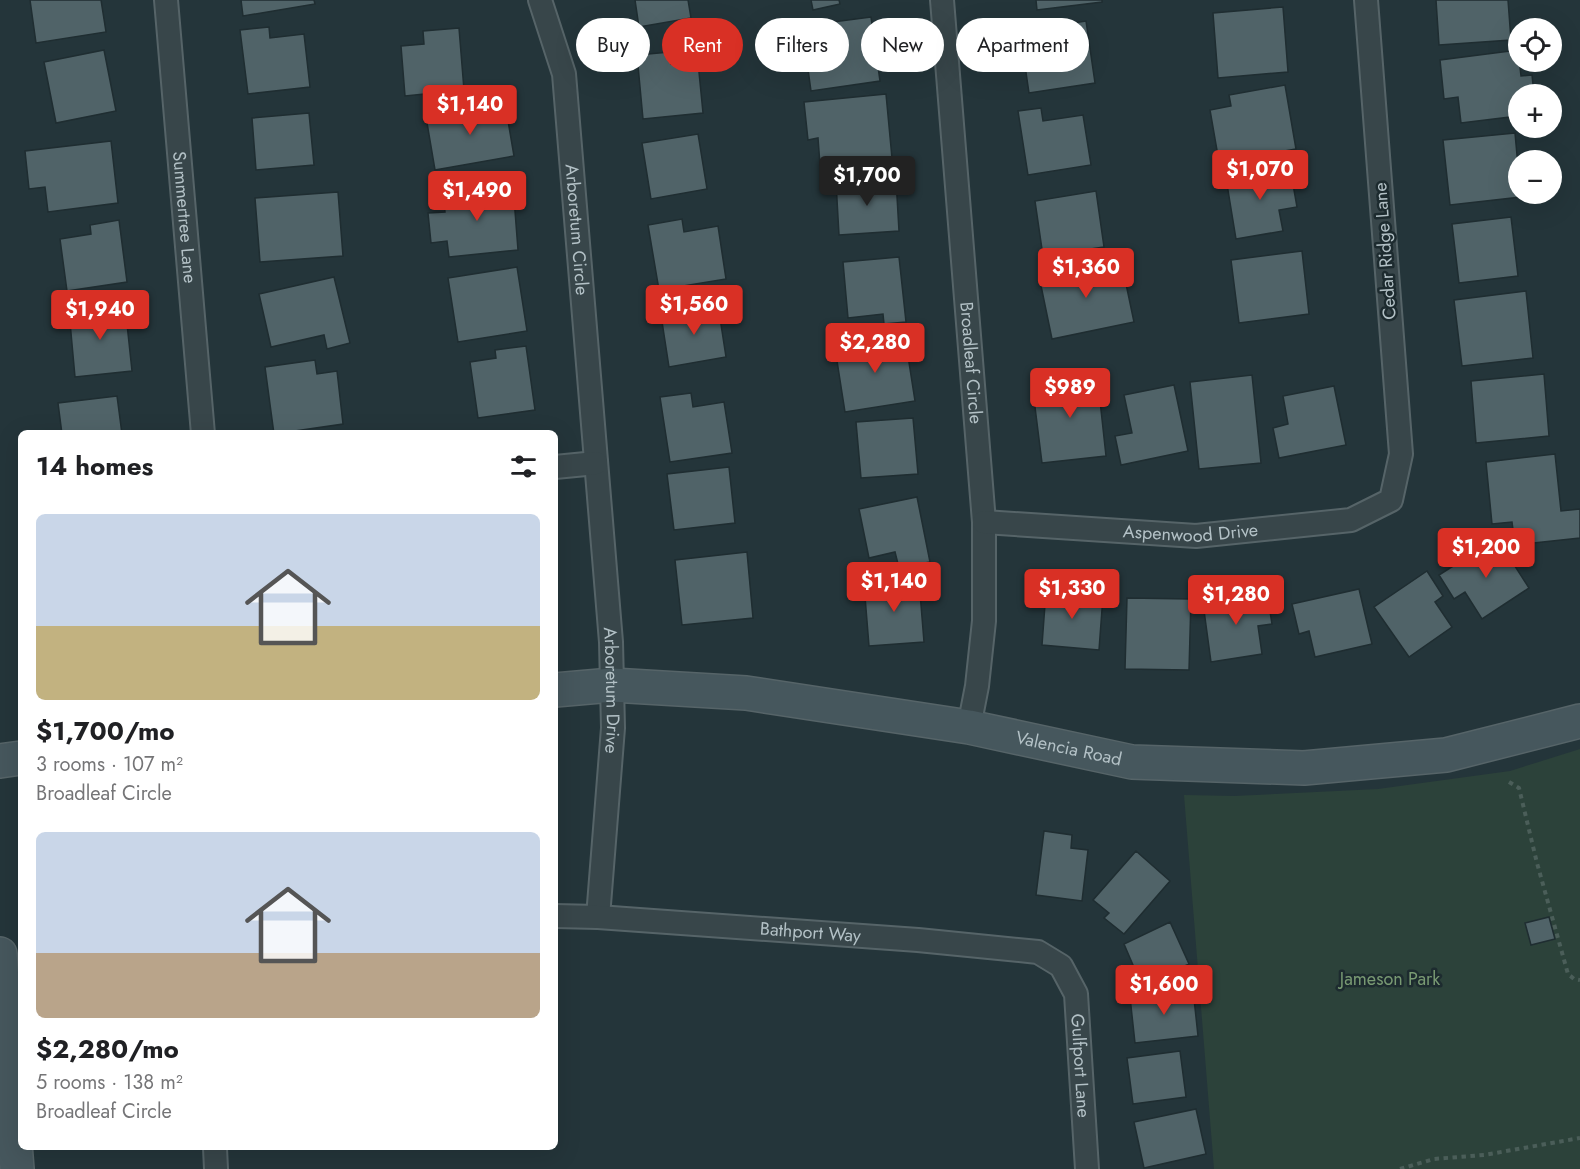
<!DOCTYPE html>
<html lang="en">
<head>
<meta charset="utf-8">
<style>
  body { margin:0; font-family:Jost,sans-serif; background:#f2f2f2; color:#202124; height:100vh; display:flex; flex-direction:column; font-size:22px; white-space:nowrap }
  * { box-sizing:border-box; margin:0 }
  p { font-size:20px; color:#757577 }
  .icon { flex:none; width:33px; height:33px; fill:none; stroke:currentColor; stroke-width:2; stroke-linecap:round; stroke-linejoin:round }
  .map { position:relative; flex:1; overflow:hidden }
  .drawer { position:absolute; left:18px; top:430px; width:540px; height:720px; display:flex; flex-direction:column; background:#fff; border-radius:9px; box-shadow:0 6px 24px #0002 }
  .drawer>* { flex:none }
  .top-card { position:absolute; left:576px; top:18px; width:570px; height:54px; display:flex; gap:12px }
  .fabs { position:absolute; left:1508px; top:18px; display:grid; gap:12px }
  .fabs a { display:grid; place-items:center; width:54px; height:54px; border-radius:50%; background:#fff; box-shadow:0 6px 24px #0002; font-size:30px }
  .price { position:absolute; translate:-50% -51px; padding:0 14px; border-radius:6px; background:#d93025; color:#fff; font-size:20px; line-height:39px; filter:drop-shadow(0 2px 3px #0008) }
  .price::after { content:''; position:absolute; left:50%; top:36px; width:18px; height:14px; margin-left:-9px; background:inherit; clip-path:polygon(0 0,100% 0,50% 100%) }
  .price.selected { background:#222; color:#fff }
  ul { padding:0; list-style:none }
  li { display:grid; align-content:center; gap:12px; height:318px; padding:0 18px }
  li span { display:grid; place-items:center; height:186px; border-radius:9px; color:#555 }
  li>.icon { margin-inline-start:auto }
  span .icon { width:108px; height:108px; fill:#fffc; stroke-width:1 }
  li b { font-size:26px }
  h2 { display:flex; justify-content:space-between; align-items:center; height:72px; padding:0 18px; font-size:26px }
  .chip { padding:0 21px; border-radius:27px; background:#fff; box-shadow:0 6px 24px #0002; font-size:21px; line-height:54px }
  .chip.selected { background:#d93025; color:#fff }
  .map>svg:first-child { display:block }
</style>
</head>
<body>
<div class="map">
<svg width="1580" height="1169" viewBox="0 0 1580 1169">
  <rect width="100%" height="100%" fill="#24353a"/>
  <path fill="#2c423a" d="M 1580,749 L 1580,1169 L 1214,1169 L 1184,795 L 1234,796 L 1378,789 L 1510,771 Z"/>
  <path fill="#506368" stroke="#1f2d31" stroke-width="1.5" d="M 30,0 L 101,0 L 106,32 L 36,43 Z
    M 241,0 L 314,0 L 315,4 L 243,16 Z
    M 635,0 L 688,0 L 691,18 L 639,27 Z
    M 811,0 L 839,0 L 840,4 L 813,10 Z
    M 1036,0 L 1102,0 L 1102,2 L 1037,10 Z
    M 1436,0 L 1508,0 L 1511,40 L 1439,45 Z
    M 1283,7 L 1288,72 L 1218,78 L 1213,13 Z
    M 871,17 L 880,81 L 811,91 L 802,26 Z
    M 1086,21 L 1095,83 L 1029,93 L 1020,31 Z
    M 269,27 L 270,38 L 304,34 L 310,87 L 248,94 L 240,30 Z
    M 459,28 L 464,90 L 405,96 L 401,46 L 424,44 L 423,31 Z
    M 104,50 L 116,111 L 56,123 L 44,62 Z
    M 1518,50 L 1521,76 L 1532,75 L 1534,94 L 1518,94 L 1518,116 L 1461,123 L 1458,97 L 1444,99 L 1440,60 Z
    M 670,52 L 671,64 L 698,62 L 703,113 L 643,119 L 637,55 Z
    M 1285,85 L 1296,149 L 1219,162 L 1210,110 L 1231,106 L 1229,95 Z
    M 886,94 L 892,158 L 820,165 L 818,138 L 808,140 L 804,102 Z
    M 505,103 L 514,156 L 435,170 L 426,117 Z
    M 1041,108 L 1043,121 L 1083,115 L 1091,165 L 1028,175 L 1018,111 Z
    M 309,113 L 314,165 L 256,170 L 252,118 Z
    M 1515,133 L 1518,166 L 1518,194 L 1521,194 L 1521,197 L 1450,205 L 1443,140 Z
    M 698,134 L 707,189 L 651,199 L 642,143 Z
    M 111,141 L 118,203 L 48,212 L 45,187 L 29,189 L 25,151 Z
    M 1290,167 L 1297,207 L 1279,210 L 1283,231 L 1236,239 L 1226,178 Z
    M 896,179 L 899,231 L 839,235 L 836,182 Z
    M 513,185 L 518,250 L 449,257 L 447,241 L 431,243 L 428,213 L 445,212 L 443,192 Z
    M 1096,191 L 1104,247 L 1043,256 L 1035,201 Z
    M 338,192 L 343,256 L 260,262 L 255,198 Z
    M 1511,217 L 1518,276 L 1459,283 L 1452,224 Z
    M 682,219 L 684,232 L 718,226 L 726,279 L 659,290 L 648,225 Z
    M 119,220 L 127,282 L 67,291 L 60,239 L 91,234 L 90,225 Z
    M 1302,251 L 1309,314 L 1239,323 L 1231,260 Z
    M 899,257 L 906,322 L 884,324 L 883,314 L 848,318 L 843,262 Z
    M 1121,260 L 1134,322 L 1052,339 L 1039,276 Z
    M 517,267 L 527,331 L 458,342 L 448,278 Z
    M 334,277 L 350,343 L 327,349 L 324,335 L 271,347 L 259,294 Z
    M 1526,291 L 1533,358 L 1462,366 L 1454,300 Z
    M 125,305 L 132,371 L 75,377 L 69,311 Z
    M 718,305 L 726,357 L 669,367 L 661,315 Z
    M 905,337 L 915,401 L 845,412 L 835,348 Z
    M 526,346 L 535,410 L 478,418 L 470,362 L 496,358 L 495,350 Z
    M 315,360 L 317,374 L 337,371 L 343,424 L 274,434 L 265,367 Z
    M 1097,373 L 1106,456 L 1042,463 L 1033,391 L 1046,389 L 1045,379 Z
    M 1544,374 L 1549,436 L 1476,443 L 1471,381 Z
    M 1252,375 L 1261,463 L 1199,469 L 1190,382 Z
    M 1174,385 L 1188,451 L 1121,465 L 1115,436 L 1132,433 L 1124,395 Z
    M 1334,386 L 1346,445 L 1279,458 L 1273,428 L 1288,424 L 1283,396 Z
    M 691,393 L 693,407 L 724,402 L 732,453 L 670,462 L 660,397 Z
    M 117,396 L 122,434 L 62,434 L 58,403 Z
    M 913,418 L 918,474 L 861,478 L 856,422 Z
    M 1555,454 L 1561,511 L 1580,509 L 1580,538 L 1515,545 L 1512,522 L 1492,524 L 1486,462 Z
    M 729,467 L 735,523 L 674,530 L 667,474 Z
    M 917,497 L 930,562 L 899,568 L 895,552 L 869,558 L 859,509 Z
    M 1497,538 L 1529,588 L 1482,619 L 1465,592 L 1454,599 L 1439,575 Z
    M 747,552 L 753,618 L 682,625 L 675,560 Z
    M 1427,571 L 1443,596 L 1435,602 L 1452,627 L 1409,657 L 1374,607 Z
    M 919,580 L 924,642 L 869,646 L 864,584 Z
    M 1359,589 L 1372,644 L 1315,657 L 1309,631 L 1299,634 L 1292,604 Z
    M 1046,591 L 1103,596 L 1099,650 L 1042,645 Z
    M 1267,593 L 1272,624 L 1258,626 L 1262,654 L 1211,662 L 1203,603 Z
    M 1127,598 L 1191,599 L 1189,670 L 1125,669 Z
    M 1044,831 L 1072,835 L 1071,848 L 1088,850 L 1082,901 L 1036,895 Z
    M 1136,851 L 1170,881 L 1124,934 L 1104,918 L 1109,913 L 1093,900 Z
    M 1549,917 L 1555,939 L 1531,945 L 1525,923 Z
    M 1170,922 L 1189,964 L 1142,986 L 1124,944 Z
    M 1193,989 L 1198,1036 L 1135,1043 L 1130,997 Z
    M 1180,1051 L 1186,1097 L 1133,1104 L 1127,1058 Z
    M 1196,1109 L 1206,1154 L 1144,1168 L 1134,1122 Z"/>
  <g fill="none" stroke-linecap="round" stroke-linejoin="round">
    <defs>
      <g id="street">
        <path id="s1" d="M 166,0 L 203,434"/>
        <path id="s2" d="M 540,0 L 564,74 L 611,642 L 613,728 L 598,917"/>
        <path id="s3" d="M 942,0 L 984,522 L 984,621 L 977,686 L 969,727"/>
        <path d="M 555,467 L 596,463"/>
        <path id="s4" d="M 984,522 L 1196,536 L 1351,520 L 1391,500 L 1401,454 L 1366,0"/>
        <path id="s5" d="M 555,916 L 598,917 L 918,940 L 1038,952 L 1061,966 L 1076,994 L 1087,1169"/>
        <path d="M 215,1148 L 216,1169"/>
      </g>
      <g id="secondary">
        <path id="s6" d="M 555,690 L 612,685 L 746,693 L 969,727 L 1132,762 L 1304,768 L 1446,755 L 1580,721"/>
        <path d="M 0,761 L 21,758"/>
        <path d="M 0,954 L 17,1169"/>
      </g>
    </defs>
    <use href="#street" stroke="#566468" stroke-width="26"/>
    <use href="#secondary" stroke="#566468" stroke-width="36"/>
    <path stroke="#4b5e59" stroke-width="4" stroke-dasharray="4.5 4.5" stroke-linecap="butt" d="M 1509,782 L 1519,788 L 1537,863 L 1568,974 L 1574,979 L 1580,980
      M 1400,1169 L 1434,1159 L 1484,1155 L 1580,1138"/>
    <use href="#street" stroke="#38464a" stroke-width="22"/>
    <use href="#secondary" stroke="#46575d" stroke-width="33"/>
  </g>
  <g text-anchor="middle" stroke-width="5" stroke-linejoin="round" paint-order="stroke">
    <g font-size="18" fill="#b3c1c6" stroke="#1d2b2f">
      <text dy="6" stroke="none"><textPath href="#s1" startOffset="218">Summertree Lane</textPath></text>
      <text dy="6" stroke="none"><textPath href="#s2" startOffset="234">Arboretum Circle</textPath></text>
      <text transform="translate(1385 251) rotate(-94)" y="6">Cedar Ridge Lane</text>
      <text dy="6" stroke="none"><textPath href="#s3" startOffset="364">Broadleaf Circle</textPath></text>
      <text dy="6" stroke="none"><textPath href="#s4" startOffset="207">Aspenwood Drive</textPath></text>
      <text dy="6" stroke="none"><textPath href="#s2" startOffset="696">Arboretum Drive</textPath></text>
      <text dy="6" stroke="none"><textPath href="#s6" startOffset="519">Valencia Road</textPath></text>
      <text dy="6" stroke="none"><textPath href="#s5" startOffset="256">Bathport Way</textPath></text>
      <text dy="6" stroke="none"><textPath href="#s5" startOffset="615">Gulfport Lane</textPath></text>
    </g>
    <g font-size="18" fill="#799a73" stroke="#1d2b2f">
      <text x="1390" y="985">Jameson Park</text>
    </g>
  </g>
</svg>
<div class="fabs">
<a><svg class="icon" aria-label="locate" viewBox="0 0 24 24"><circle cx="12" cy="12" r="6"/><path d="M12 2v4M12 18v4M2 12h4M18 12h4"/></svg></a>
<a>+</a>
<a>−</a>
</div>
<b class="price" style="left:470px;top:136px">$1,140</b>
<b class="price" style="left:1260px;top:201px">$1,070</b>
<b class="price selected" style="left:867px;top:207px">$1,700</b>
<b class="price" style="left:477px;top:222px">$1,490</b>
<b class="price" style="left:1086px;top:299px">$1,360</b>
<b class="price" style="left:694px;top:336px">$1,560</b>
<b class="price" style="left:100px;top:341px">$1,940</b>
<b class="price" style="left:875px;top:374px">$2,280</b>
<b class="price" style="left:1070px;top:419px">$989</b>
<b class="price" style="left:1486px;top:579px">$1,200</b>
<b class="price" style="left:894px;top:613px">$1,140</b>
<b class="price" style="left:1072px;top:620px">$1,330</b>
<b class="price" style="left:1236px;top:626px">$1,280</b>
<b class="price" style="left:1164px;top:1016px">$1,600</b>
<div class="top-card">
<a class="chip">Buy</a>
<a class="chip selected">Rent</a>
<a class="chip">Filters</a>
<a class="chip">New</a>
<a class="chip">Apartment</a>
</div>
<section class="drawer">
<h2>14 homes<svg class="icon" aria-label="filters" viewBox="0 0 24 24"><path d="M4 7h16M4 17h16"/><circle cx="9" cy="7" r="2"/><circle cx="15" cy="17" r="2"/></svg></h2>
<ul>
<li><span style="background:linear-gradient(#c9d6e8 60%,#c2b280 0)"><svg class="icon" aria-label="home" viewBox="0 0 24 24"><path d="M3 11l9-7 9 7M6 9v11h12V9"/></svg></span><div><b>$1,700/mo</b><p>3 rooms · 107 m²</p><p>Broadleaf Circle</p></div></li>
<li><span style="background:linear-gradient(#c9d6e8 65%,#b9a48a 0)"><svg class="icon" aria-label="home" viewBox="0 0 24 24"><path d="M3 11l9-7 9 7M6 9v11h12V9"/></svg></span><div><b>$2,280/mo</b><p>5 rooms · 138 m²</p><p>Broadleaf Circle</p></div></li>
</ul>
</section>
</div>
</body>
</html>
